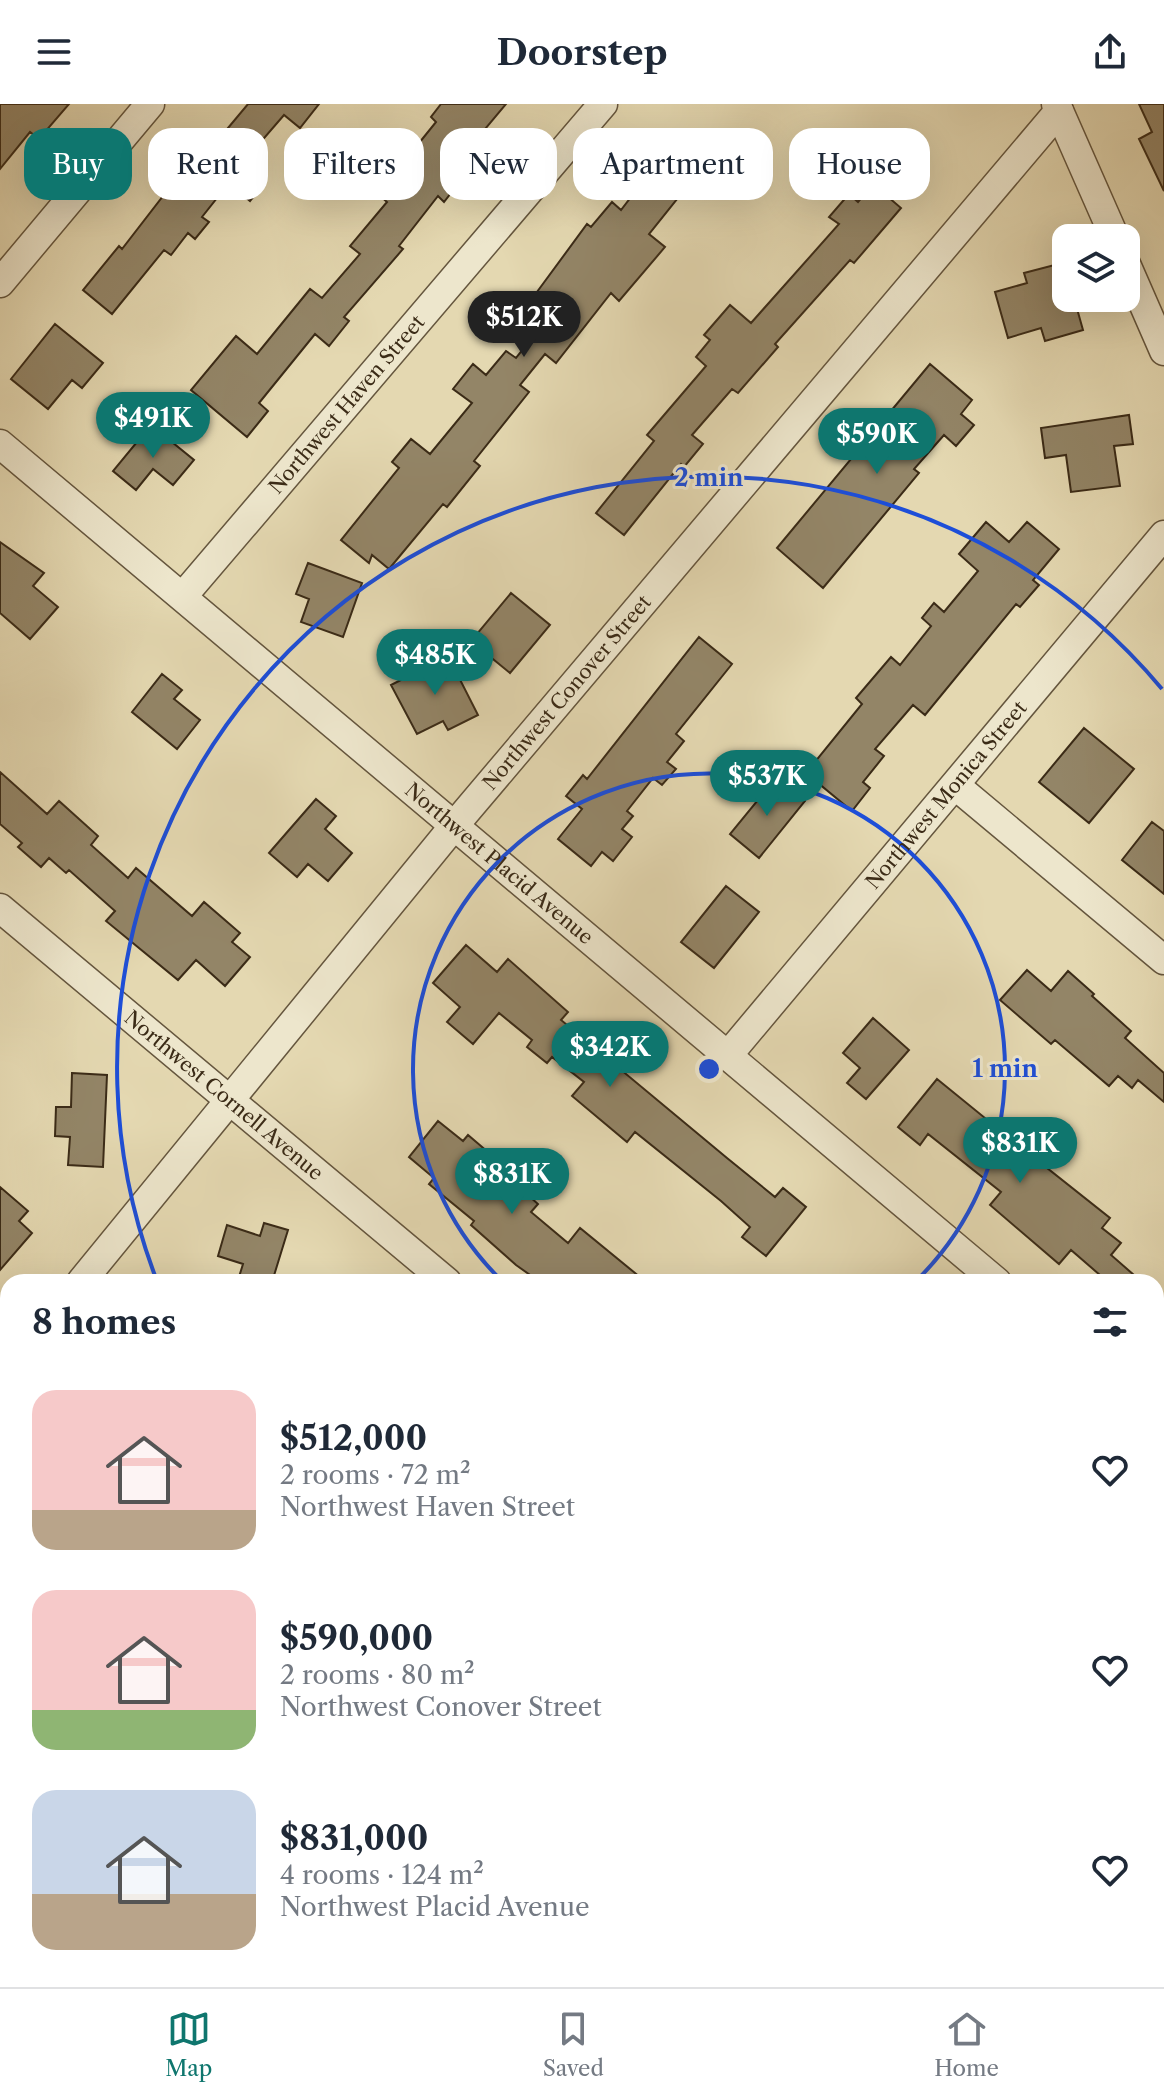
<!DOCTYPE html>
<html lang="en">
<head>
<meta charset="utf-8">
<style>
  body { margin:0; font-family:"Libre Caslon Text",serif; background:#f6f6f7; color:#1f2937; height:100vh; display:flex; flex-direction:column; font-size:30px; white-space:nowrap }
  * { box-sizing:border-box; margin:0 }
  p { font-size:26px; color:#747a83 }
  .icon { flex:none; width:44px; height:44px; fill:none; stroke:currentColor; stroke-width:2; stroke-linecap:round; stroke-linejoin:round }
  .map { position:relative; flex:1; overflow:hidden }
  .sheet { position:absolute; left:0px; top:1170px; width:1164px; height:714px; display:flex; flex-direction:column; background:#fff; border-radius:24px 24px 0 0; box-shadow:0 8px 32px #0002 }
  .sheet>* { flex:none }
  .guide { position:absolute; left:24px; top:24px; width:1116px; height:72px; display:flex; gap:16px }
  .tools { position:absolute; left:1052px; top:120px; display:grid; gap:16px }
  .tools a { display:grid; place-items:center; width:88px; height:88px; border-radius:16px; background:#fff; box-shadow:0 8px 32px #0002; font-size:40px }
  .price { position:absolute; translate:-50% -68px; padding:0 18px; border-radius:28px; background:#0f766e; color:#fff; font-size:26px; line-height:52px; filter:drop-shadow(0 2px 4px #0008) }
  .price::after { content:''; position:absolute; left:50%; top:48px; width:24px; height:18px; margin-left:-12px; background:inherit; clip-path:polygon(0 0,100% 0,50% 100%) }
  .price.active { background:#222; color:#fff }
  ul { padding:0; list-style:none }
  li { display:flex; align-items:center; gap:24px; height:200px; padding:0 32px }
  li span { display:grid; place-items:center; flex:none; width:224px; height:160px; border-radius:24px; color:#555 }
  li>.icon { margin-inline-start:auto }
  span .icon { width:96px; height:96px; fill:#fffc; stroke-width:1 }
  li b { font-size:34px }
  h2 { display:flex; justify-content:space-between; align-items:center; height:96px; padding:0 32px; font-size:34px }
  .pill { padding:0 28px; border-radius:24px; background:#fff; box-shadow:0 8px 32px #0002; font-size:28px; line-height:72px }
  .pill.active { background:#0f766e; color:#fff }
  header { display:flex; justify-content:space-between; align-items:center; height:104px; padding:0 32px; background:#fff; font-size:36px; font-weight:700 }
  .tab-bar { display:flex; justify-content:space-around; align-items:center; height:112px; border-top:2px solid #e0e1e3; background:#fff; font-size:22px; color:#747a83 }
  .tab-bar a { display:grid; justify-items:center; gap:4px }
  .tab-bar .active { color:#0f766e }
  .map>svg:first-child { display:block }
</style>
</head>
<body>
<header><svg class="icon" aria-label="menu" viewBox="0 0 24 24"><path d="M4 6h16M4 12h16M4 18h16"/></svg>Doorstep<svg class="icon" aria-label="share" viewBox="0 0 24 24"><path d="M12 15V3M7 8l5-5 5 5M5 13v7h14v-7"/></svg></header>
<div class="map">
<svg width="1164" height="1883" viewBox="0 0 1164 1883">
  <rect width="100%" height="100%" fill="#e4d8b1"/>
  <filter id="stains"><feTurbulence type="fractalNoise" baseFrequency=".0025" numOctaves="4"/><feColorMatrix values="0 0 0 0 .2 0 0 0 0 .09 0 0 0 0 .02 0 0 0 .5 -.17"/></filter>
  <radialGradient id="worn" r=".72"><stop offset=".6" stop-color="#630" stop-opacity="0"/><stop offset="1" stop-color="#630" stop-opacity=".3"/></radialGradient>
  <path fill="#938567" stroke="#3b2b17" stroke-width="2" d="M 0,0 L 69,0 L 39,35 L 30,28 L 0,65 Z
    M 248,0 L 319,0 L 300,24 L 284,11 L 253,47 L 266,58 L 253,73 L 263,81 L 250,97 L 229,79 L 202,113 L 209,118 L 195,135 L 188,129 L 171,151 L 164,146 L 112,210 L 83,186 L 119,142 L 122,145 L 211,30 L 218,36 Z
    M 441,0 L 506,0 L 485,25 L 499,36 L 483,56 L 479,53 L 444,98 L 438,92 L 399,142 L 403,145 L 344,213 L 349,217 L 329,242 L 315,230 L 259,299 L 268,307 L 247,333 L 191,286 L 236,232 L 257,250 L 310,185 L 322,194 L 360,150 L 350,142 L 387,98 L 378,90 L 436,18 L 431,13 Z
    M 1139,0 L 1164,0 L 1164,87 L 1139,35 L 1152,28 Z
    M 663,33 L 702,64 L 649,130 L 665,143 L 619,197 L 611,189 L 556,259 L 545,250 L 520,281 L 529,288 L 474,357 L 480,362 L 447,403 L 443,400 L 389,465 L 372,451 L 369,459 L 341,436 L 399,364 L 392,358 L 411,335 L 430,350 L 472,299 L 453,285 L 473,260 L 486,271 L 506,247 L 516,254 L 553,208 L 534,192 L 587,120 L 591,123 L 612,98 L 621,106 L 657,59 L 648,51 Z
    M 873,80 L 901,104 L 854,159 L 850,156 L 775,240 L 778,243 L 738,289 L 732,285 L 692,331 L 703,340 L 684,363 L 681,360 L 624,431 L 596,409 L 654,337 L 647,331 L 706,262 L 696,253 L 710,236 L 704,231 L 730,201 L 751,219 L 839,120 L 829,113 L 849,90 L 858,98 Z
    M 1066,158 L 1066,194 L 1074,194 L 1083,226 L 1045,237 L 1041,224 L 1008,234 L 995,188 L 1027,179 L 1024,169 Z
    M 55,220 L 103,259 L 82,284 L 72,276 L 48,305 L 11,275 Z
    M 930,260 L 972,296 L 961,310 L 974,321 L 956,342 L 944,331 L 914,365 L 919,369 L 823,484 L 777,444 Z
    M 1129,311 L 1133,340 L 1114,342 L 1120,382 L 1071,388 L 1066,351 L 1045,354 L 1041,324 Z
    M 151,321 L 194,356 L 173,381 L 153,365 L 136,386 L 113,367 Z
    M 986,418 L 1009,438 L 1027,418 L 1059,445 L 1033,476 L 1039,481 L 1020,503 L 1016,500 L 925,611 L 913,601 L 875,645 L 884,652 L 863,678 L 870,684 L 852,707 L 806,669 L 862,600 L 856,594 L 891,553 L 900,561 L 931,522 L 922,514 L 934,499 L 944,508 L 978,467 L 959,450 Z
    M 0,438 L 44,469 L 33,482 L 58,503 L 30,535 L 0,509 Z
    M 308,459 L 362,479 L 343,533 L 301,518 L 309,495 L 296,490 Z
    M 511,489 L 550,521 L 510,569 L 471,537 Z
    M 699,533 L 732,560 L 676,630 L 684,637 L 667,658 L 676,665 L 662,681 L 653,674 L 627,707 L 633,712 L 622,725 L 632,733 L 613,757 L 602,748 L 591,762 L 558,735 L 582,705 L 566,692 L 583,671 L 587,675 Z
    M 448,552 L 478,611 L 448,626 L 443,617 L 417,630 L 391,581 Z
    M 162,570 L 182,586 L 174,595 L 200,616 L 177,645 L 132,608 Z
    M 1084,624 L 1134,665 L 1089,719 L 1039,678 Z
    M 0,668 L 47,710 L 59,697 L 98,732 L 91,741 L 128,774 L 136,764 L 192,812 L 204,798 L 240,829 L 232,838 L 250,853 L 225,882 L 196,856 L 178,876 L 106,817 L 115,807 L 69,766 L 66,769 L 49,754 L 41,763 L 18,743 L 22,739 L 0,720 Z
    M 776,674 L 805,697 L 759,754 L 730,730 Z
    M 316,695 L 336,712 L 325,725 L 352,749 L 328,777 L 308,760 L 297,773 L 269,749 Z
    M 1152,718 L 1164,727 L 1164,790 L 1122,756 Z
    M 726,782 L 759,808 L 714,864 L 681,838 Z
    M 466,841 L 497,868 L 508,855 L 568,908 L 561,916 L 727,1054 L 775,1093 L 783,1084 L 806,1103 L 766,1152 L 742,1133 L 750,1123 L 721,1097 L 635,1028 L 627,1038 L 572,992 L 584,978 L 552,953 L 547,959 L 527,943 L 532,936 L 499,909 L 473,940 L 447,918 L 460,903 L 433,879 Z
    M 1027,866 L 1051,887 L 1068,867 L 1094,890 L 1092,892 L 1131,927 L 1125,934 L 1164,969 L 1164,998 L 1138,976 L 1132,984 L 1118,972 L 1109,982 L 1055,936 L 1051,940 L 1000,896 Z
    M 873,914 L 909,946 L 866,995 L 847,979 L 860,964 L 843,949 Z
    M 72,969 L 107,971 L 103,1063 L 68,1061 L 70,1033 L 55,1032 L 56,1003 L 71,1003 Z
    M 937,975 L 985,1014 L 976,1024 L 1009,1052 L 1018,1041 L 1110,1114 L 1102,1124 L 1121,1139 L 1111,1151 L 1142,1178 L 1108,1178 L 1071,1146 L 1059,1160 L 990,1101 L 1001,1088 L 928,1030 L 920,1041 L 898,1023 Z
    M 438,1017 L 463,1037 L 468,1031 L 495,1054 L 484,1067 L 512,1093 L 520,1084 L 538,1100 L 531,1108 L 568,1139 L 580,1124 L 646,1178 L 540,1178 L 516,1161 L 471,1121 L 474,1117 L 429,1080 L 434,1074 L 409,1053 Z
    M 0,1083 L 28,1107 L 19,1117 L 32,1129 L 0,1166 Z
    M 264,1119 L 288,1126 L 272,1178 L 239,1173 L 243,1160 L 218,1152 L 227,1121 L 260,1132 Z"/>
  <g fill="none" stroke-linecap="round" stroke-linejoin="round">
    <defs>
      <g id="minor">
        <path d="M 1056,0 L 1115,134"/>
        <path d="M 1126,160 L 1164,247"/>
        <path d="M 0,179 L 150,0"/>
        <path id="s1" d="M 0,340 L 997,1178"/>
        <path id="s2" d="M 183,492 L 603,0"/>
        <path d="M 956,682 L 1164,856"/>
        <path id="s3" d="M 0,804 L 447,1178"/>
        <path id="s4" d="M 729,950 L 1164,431"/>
        <path id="s5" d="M 81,1178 L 453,723 L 1059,7"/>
        <path d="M 0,1277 L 8,1268"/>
        <path d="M 1156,1313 L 1164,1320"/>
        <path d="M 0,1718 L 8,1724"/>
        <path d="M 1156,1769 L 1164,1776"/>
        <path d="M 190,1876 L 198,1883"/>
        <path d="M 735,1876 L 743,1883"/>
      </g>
    </defs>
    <use href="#minor" stroke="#65563e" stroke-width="31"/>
    <use href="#minor" stroke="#ede6cc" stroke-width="28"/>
  </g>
  <g fill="none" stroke="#1d4ed8" stroke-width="4">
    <path d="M503 1178A296 296 0 1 1 915 1178"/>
    <path d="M157 1177A591 591 0 0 1 1162 585"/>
  </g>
  <g text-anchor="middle" stroke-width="6" stroke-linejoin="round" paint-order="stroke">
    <g font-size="20" fill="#3b2b17" stroke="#ede6cc">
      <text dy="7" stroke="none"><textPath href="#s2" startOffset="252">Northwest Haven Street</textPath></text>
      <text dy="7" stroke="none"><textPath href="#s5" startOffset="764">Northwest Conover Street</textPath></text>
      <text dy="7" stroke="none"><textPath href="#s4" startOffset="338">Northwest Monica Street</textPath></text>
      <text dy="7" stroke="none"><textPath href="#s1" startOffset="652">Northwest Placid Avenue</textPath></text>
      <text dy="7" stroke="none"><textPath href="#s3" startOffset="292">Northwest Cornell Avenue</textPath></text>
    </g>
  </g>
  <circle cx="709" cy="965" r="12" fill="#1d4ed8" stroke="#ede6cc" stroke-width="4"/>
  <g font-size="24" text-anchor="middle" font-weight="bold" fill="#1d4ed8" stroke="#ede6cc" stroke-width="6" stroke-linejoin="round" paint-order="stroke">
    <text x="709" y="382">2 min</text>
    <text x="1005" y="973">1 min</text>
  </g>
  <rect width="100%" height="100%" filter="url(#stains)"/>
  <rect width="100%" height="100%" fill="url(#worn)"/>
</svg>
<div class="tools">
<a><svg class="icon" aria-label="layers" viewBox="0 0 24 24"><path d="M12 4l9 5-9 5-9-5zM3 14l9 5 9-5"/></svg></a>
</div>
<b class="price active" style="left:524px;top:255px">$512K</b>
<b class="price" style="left:153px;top:356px">$491K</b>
<b class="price" style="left:877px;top:372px">$590K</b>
<b class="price" style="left:435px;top:593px">$485K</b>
<b class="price" style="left:767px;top:714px">$537K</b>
<b class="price" style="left:610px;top:985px">$342K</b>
<b class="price" style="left:1020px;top:1081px">$831K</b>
<b class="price" style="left:512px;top:1112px">$831K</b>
<div class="guide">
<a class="pill active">Buy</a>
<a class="pill">Rent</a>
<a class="pill">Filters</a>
<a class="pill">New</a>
<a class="pill">Apartment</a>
<a class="pill">House</a>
</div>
<section class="sheet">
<h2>8 homes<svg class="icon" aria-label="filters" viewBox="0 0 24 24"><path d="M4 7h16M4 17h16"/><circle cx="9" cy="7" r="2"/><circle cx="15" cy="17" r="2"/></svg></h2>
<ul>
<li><span style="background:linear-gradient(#f6c9c9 75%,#b9a48a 0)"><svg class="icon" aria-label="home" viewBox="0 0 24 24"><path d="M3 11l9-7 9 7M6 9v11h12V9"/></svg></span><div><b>$512,000</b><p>2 rooms · 72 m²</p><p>Northwest Haven Street</p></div><svg class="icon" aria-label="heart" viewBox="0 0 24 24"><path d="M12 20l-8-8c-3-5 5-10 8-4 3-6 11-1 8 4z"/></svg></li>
<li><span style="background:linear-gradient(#f6c9c9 75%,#8fb573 0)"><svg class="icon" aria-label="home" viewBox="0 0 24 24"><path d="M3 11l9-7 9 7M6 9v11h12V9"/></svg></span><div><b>$590,000</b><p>2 rooms · 80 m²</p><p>Northwest Conover Street</p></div><svg class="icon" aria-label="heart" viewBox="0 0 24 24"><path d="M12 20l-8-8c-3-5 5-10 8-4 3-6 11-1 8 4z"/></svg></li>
<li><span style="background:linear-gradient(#c9d6e8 65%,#b9a48a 0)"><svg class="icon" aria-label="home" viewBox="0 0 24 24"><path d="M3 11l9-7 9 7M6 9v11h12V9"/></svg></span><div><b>$831,000</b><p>4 rooms · 124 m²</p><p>Northwest Placid Avenue</p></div><svg class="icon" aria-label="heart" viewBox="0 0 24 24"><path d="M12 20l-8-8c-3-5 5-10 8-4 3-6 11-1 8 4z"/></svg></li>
</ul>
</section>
</div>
<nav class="tab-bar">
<a class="active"><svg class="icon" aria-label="map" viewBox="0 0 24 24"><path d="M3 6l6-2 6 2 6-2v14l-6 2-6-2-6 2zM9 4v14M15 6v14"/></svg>Map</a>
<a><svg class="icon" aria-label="saved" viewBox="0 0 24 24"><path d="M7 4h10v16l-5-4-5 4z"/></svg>Saved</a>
<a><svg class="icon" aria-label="home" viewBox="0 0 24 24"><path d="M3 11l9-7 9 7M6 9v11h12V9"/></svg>Home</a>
</nav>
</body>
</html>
